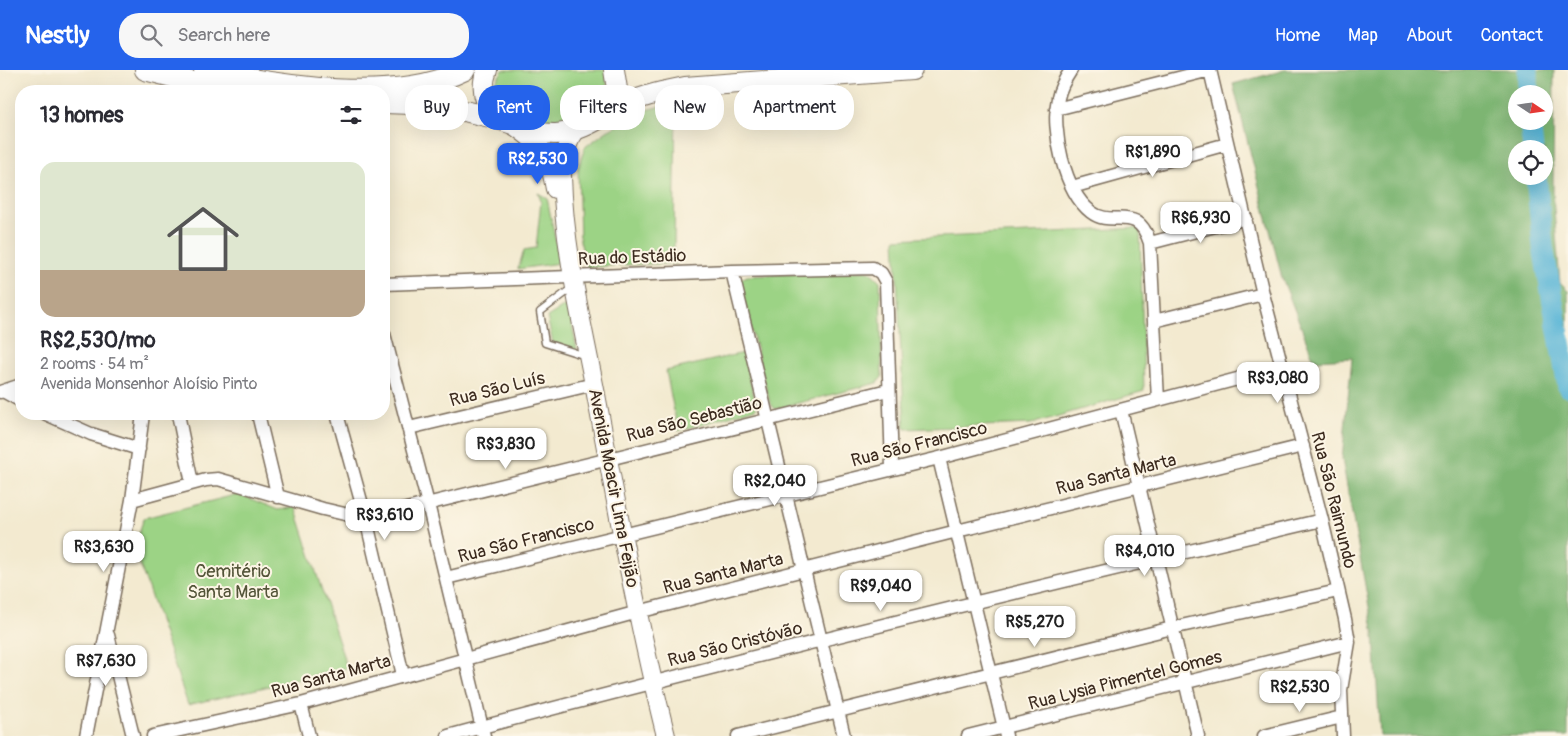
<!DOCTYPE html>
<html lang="en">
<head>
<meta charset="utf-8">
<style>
  body { margin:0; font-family:Pangolin,sans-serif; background:#f7f7f7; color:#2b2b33; height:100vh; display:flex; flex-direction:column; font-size:19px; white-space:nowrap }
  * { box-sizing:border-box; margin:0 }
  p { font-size:16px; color:#7c7c81 }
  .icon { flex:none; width:28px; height:28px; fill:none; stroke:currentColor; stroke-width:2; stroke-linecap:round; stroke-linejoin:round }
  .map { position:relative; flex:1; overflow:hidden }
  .sheet { position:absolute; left:15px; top:15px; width:375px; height:335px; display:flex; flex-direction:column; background:#fff; border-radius:20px; box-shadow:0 5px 20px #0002 }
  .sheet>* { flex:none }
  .top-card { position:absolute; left:405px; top:15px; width:475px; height:45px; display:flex; gap:10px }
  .needle { width:32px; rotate:103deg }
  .buttons { position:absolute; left:1508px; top:15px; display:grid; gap:10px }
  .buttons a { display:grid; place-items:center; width:45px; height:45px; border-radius:50%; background:#fff; box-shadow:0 5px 20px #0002; font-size:25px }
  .price { position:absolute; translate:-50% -42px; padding:0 11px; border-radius:10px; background:#fff; color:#222; font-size:16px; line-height:32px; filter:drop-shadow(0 1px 2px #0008) }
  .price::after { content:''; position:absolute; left:50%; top:30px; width:15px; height:11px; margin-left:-8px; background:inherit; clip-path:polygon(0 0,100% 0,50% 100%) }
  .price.on { background:#2563eb; color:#fff }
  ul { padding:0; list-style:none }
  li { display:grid; align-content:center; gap:10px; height:265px; padding:0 25px }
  li span { display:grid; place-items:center; height:155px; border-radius:15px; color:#555 }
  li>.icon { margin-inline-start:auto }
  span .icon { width:90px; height:90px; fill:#fffc; stroke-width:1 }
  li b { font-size:21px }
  h2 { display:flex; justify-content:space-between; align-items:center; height:60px; padding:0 25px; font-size:21px }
  .pill { padding:0 18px; border-radius:20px; background:#fff; box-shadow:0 5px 20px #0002; font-size:18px; line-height:45px }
  .pill.on { background:#2563eb; color:#fff }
  header { display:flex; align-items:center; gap:30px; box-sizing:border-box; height:70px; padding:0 25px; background:#2563eb; color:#fff }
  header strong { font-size:24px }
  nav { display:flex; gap:28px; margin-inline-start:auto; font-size:18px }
  .search { width:350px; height:45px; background:#f7f7f7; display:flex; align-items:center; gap:12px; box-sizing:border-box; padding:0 18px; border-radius:20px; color:#7c7c81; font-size:19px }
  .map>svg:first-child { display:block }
</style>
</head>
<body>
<header>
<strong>Nestly</strong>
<div class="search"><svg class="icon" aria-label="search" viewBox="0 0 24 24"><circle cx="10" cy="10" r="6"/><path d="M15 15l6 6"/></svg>Search here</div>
<nav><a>Home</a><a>Map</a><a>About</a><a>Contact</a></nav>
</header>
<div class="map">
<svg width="1568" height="666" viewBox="0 0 1568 666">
  <rect width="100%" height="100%" fill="#fcf5e5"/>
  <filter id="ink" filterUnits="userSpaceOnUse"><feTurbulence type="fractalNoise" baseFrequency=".02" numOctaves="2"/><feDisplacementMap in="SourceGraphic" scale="10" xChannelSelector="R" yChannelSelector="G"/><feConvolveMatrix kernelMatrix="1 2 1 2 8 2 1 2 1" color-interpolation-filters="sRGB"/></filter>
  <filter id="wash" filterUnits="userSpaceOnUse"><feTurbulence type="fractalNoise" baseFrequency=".0096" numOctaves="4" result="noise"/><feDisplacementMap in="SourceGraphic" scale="20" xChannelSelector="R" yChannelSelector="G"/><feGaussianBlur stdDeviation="1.12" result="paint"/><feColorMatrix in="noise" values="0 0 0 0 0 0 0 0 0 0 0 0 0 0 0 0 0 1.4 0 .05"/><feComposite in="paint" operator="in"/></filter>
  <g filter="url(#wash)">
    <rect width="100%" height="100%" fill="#f3ead0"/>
    <path fill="#9cd385" stroke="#6c7e52" d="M 503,0 L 607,0 L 607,33 L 573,56 L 518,52 L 495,36 L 494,14 Z
      M 676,32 L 674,179 L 677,194 L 642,194 L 587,197 L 580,171 L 579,133 L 578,98 L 585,77 L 607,61 L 646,40 Z
      M 538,123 L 547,128 L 560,193 L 518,199 L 524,180 L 536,178 L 541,131 Z
      M 1140,158 L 1144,321 L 1031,354 L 905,359 L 895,169 Z
      M 869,201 L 880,211 L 882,307 L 877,313 L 775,339 L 770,333 L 739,210 L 747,206 Z
      M 568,234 L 577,280 L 553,273 L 547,247 Z
      M 743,283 L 757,338 L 678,361 L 666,301 Z
      M 239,424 L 278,440 L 295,437 L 347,598 L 188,635 L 134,477 L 144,448 Z"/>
    <path fill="#7db572" stroke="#5c7048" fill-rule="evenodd" d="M 1285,0 L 1554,0 L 1553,126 L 1560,213 L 1568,221 L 1568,666 L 1380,666 L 1374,564 L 1342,389 L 1352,288 L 1314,290 L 1282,208 L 1233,14 ZM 1516,24 L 1544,24 L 1544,51 L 1516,51 ZM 1516,79 L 1544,79 L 1544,106 L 1516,106 Z"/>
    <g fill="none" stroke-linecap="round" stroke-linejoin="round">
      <path stroke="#59b5d7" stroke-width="21" d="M 1528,24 L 1528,0
        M 1530,51 L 1533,79
        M 1536,106 L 1543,177 L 1568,317"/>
    </g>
  </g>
  <g filter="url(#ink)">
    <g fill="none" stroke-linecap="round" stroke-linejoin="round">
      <defs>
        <path id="service" d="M 572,218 L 540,242 L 545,273 L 586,286"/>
        <path id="minor" d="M 1071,0 C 1065,9 1060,17 1058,28 C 1051,59 1064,121 1091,142 C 1113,159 1137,132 1150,173 L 1158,330
          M 1056,39 L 1210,0 L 1263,224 L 1322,450 L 1345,549 L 1349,572 L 1341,620 L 1343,666
          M 1072,117 L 1227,74
          M 1150,173 L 1246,148
          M 732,201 L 844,666
          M 384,214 L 732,201 L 873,198 L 881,203 L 886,212 L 892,398
          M 1154,251 L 1263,224
          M 384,264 L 428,434 L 484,666
          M 3,321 L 21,315
          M 0,322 L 3,321 L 21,331
          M 1121,340 L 1198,666
          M 46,344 L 91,364 L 139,379
          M 178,344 L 192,413
          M 258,344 L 278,427
          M 337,344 L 366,449 L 403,605
          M 409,358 L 594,314
          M 939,388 L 1006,666
          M 132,430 L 206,410 L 218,409 L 323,439 L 366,449 L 888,320
          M 446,508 L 939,388 L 1283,297
          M 108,565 L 133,666
          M 301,634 L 309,666
          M 86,666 L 132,430 L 143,344
          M 153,666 L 301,634 L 638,542 L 957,461 L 1303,376
          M 448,666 C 738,589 1030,518 1322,450
          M 738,666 L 1172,558 L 1338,521
          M 968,666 L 1349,572
          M 1264,666 L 1342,647"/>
        <path id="secondary" d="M 516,57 C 544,77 549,85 555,119
          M 576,60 C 566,74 561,89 562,106 C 564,181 583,256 597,330 C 618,442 638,555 666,666"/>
        <path id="primary" d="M 145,0 L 200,14 L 240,21
          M 204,0 C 280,16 393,35 465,0
          M 487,0 C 480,18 484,33 496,48
          M 384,33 C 421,33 457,38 494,48 C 514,53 534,65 556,64 C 582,62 604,45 626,34 C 645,25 665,21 685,17 L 912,0
          M 610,44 L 617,19 L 614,0"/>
      </defs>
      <use href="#service" stroke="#7b6d5c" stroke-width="9"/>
      <use href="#minor" stroke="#7b6d5c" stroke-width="15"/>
      <use href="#secondary" stroke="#7b6d5c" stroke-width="20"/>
      <use href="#primary" stroke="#7b6d5c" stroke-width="22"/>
      <use href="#service" stroke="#fff" stroke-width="6"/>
      <use href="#minor" stroke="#fff" stroke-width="12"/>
      <use href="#secondary" stroke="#fff" stroke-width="18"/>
      <use href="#primary" stroke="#fff" stroke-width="20"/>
    </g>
  </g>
  <g text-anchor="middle" stroke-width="4" stroke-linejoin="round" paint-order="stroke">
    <g font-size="18" fill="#3b2a1e" stroke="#fcf5e5">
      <text transform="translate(632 187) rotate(-2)" y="6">Rua do Estádio</text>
      <text transform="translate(497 319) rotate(-14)" y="6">Rua São Luís</text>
      <text transform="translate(694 349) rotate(-14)" y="6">Rua São Sebastião</text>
      <text transform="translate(919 374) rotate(-14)" y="6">Rua São Francisco</text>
      <text transform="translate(1116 404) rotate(-14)" y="6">Rua Santa Marta</text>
      <text transform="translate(614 418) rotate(79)" y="6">Avenida Moacir Lima Feijão</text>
      <text transform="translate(1334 430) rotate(76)" y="6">Rua São Raimundo</text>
      <text transform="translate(526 470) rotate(-14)" y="6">Rua São Francisco</text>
      <text transform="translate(723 503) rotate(-14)" y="6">Rua Santa Marta</text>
      <text transform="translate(735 574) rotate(-14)" y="6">Rua São Cristóvão</text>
      <text transform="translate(331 606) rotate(-15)" y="6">Rua Santa Marta</text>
      <text transform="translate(1125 610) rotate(-14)" y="6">Rua Lysia Pimentel Gomes</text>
    </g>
    <g font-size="18" fill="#535438" stroke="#fcf5e5">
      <text x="233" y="507">Cemitério<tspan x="233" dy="21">Santa Marta</tspan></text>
    </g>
  </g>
</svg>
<div class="buttons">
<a><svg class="needle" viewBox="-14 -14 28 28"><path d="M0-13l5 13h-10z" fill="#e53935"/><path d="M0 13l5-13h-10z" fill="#7c7c81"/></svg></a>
<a><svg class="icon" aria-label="locate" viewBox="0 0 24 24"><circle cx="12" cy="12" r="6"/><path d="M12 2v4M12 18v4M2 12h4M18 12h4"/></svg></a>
</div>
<b class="price" style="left:1153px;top:108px">R$1,890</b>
<b class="price on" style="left:538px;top:115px">R$2,530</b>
<b class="price" style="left:1201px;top:174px">R$6,930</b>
<b class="price" style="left:1278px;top:334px">R$3,080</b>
<b class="price" style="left:506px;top:400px">R$3,830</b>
<b class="price" style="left:775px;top:437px">R$2,040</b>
<b class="price" style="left:385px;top:471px">R$3,610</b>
<b class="price" style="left:104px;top:503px">R$3,630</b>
<b class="price" style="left:1145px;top:507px">R$4,010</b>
<b class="price" style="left:881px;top:542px">R$9,040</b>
<b class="price" style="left:1035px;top:578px">R$5,270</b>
<b class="price" style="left:106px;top:617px">R$7,630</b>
<b class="price" style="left:1300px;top:643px">R$2,530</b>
<div class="top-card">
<a class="pill">Buy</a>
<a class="pill on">Rent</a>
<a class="pill">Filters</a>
<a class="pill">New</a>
<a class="pill">Apartment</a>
</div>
<section class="sheet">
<h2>13 homes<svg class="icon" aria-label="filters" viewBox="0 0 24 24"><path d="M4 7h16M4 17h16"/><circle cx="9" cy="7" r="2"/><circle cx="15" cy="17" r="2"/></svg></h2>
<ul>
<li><span style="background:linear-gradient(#dfe7d0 70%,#b9a48a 0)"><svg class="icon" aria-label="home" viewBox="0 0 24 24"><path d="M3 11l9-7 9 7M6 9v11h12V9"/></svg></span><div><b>R$2,530/mo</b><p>2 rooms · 54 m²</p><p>Avenida Monsenhor Aloísio Pinto</p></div></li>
</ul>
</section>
</div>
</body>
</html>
